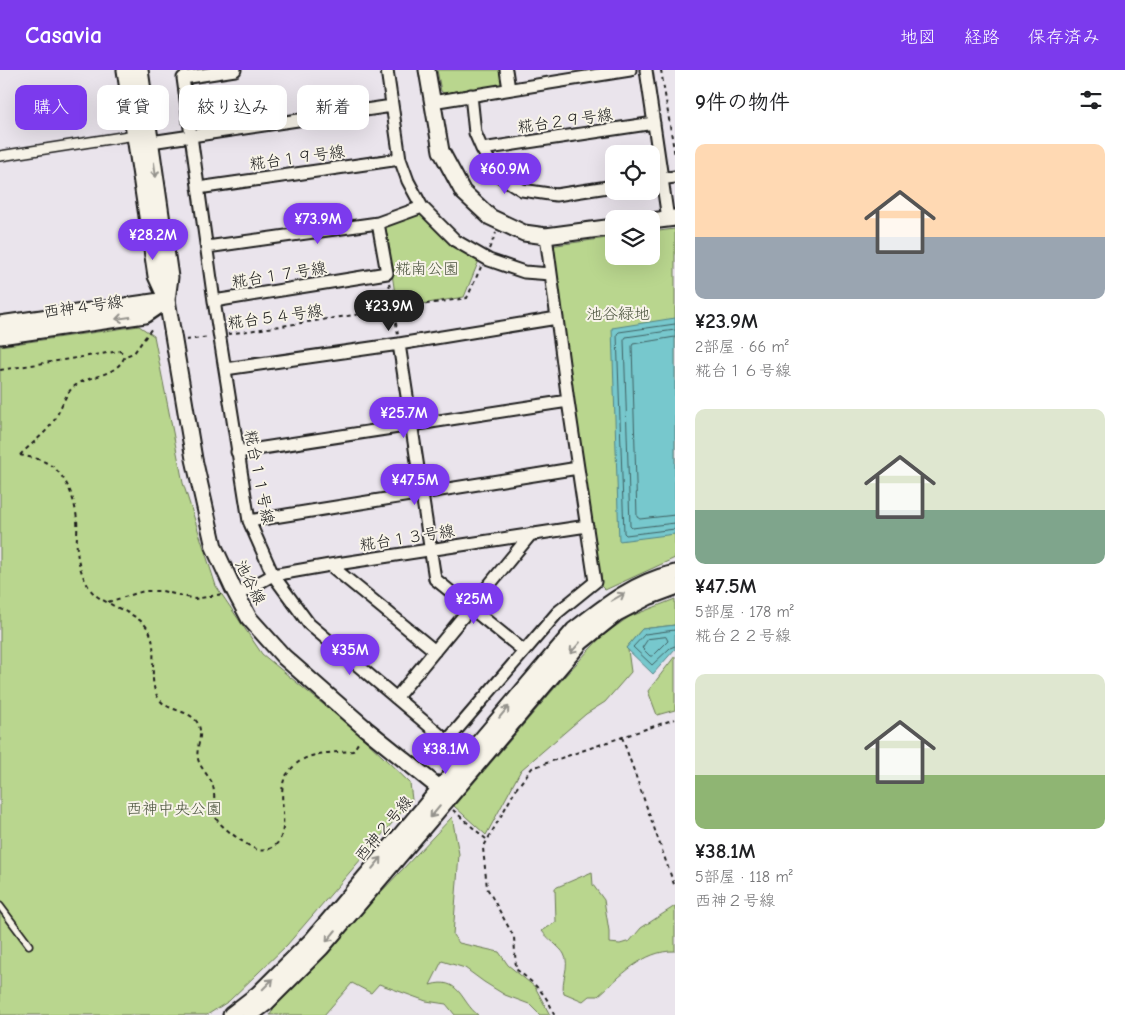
<!DOCTYPE html>
<html lang="ja">
<head>
<meta charset="utf-8">
<style>
  body { margin:0; font-family:"Comic Neue","Klee One",sans-serif; background:#f6f6f6; color:#202124; height:100vh; display:flex; flex-direction:column; font-size:19px; white-space:nowrap }
  * { box-sizing:border-box; margin:0 }
  p { font-size:16px; color:#757577 }
  .icon { flex:none; width:28px; height:28px; fill:none; stroke:currentColor; stroke-width:2; stroke-linecap:round; stroke-linejoin:round }
  .map { position:relative; flex:1; overflow:hidden }
  .sheet { display:flex; flex-direction:column; background:#fff; width:450px }
  .sheet>* { flex:none }
  .hud { position:absolute; left:15px; top:15px; width:475px; height:45px; display:flex; gap:10px }
  .tools { position:absolute; left:605px; top:75px; display:grid; gap:10px }
  .tools a { display:grid; place-items:center; width:55px; height:55px; border-radius:10px; background:#fff; box-shadow:0 5px 20px #0002; font-size:25px }
  .price { position:absolute; translate:-50% -42px; padding:0 11px; border-radius:18px; background:#7c3aed; color:#fff; font-size:16px; line-height:32px; filter:drop-shadow(0 1px 2px #0008) }
  .price::after { content:''; position:absolute; left:50%; top:30px; width:15px; height:11px; margin-left:-8px; background:inherit; clip-path:polygon(0 0,100% 0,50% 100%) }
  .price.current { background:#222; color:#fff }
  ul { padding:0; list-style:none }
  li { display:grid; align-content:center; gap:10px; height:265px; padding:0 20px }
  li span { display:grid; place-items:center; height:155px; border-radius:10px; color:#555 }
  li>.icon { margin-inline-start:auto }
  span .icon { width:90px; height:90px; fill:#fffc; stroke-width:1 }
  li b { font-size:21px }
  h2 { display:flex; justify-content:space-between; align-items:center; height:60px; padding:0 20px; font-size:21px }
  .tag { padding:0 18px; border-radius:10px; background:#fff; box-shadow:0 5px 20px #0002; font-size:18px; line-height:45px }
  .tag.current { background:#7c3aed; color:#fff }
  header { display:flex; align-items:center; gap:30px; box-sizing:border-box; height:70px; padding:0 25px; background:#7c3aed; color:#fff }
  header strong { font-size:24px }
  nav { display:flex; gap:28px; margin-inline-start:auto; font-size:18px }
  main { display:flex; flex:1; min-height:0 }
  .map>svg:first-child { display:block }
</style>
</head>
<body>
<header>
<strong>Casavia</strong>
<nav><a>地図</a><a>経路</a><a>保存済み</a></nav>
</header>
<main>
<div class="map">
<svg width="675" height="945" viewBox="0 0 675 945">
  <rect width="100%" height="100%" fill="#eae4ec"/>
  <filter id="ink" filterUnits="userSpaceOnUse"><feTurbulence type="fractalNoise" baseFrequency=".02" numOctaves="2"/><feDisplacementMap in="SourceGraphic" scale="10" xChannelSelector="R" yChannelSelector="G"/><feConvolveMatrix kernelMatrix="1 2 1 2 8 2 1 2 1" color-interpolation-filters="sRGB"/></filter>
  <g filter="url(#ink)">
    <path fill="#b9d68e" stroke="#6a7955" d="M 437,0 L 500,0 L 503,15 L 446,25 L 441,21 Z
      M 420,141 L 480,188 L 464,227 L 397,238 L 385,155 Z
      M 675,159 L 675,488 L 605,520 L 601,516 L 550,176 L 614,167 L 614,186 L 651,186 L 651,162 Z
      M 139,256 L 154,266 L 183,413 L 216,516 L 262,584 L 358,663 L 410,713 L 412,730 L 287,875 L 229,931 L 207,945 L 0,945 L 0,276 Z
      M 675,529 L 675,555 L 642,559 L 626,578 L 628,580 L 631,602 L 605,632 L 586,644 L 521,700 L 486,765 L 454,736 L 565,606 L 602,566 L 629,547 Z
      M 675,586 L 675,640 L 657,645 L 648,621 Z
      M 452,747 L 459,784 L 453,865 L 459,873 L 499,882 L 508,895 L 535,917 L 550,945 L 540,945 L 529,934 L 505,925 L 484,912 L 465,898 L 442,891 L 430,915 C 460,906 460,931 478,945 L 455,945 L 446,934 L 426,931 L 379,914 L 371,923 L 352,913 L 324,945 L 270,945 L 277,932 Z
      M 592,802 L 593,815 L 604,830 L 609,861 L 609,873 L 620,874 L 630,871 L 641,858 L 675,836 L 675,881 C 643,880 620,907 598,926 L 589,926 L 583,931 L 564,923 C 560,911 571,896 564,884 C 561,878 547,868 542,861 L 556,852 L 555,818 Z"/>
    <path fill="#77c8cd" stroke="#538386" d="M 675,248 L 675,464 L 619,471 L 612,258 Z
      M 675,555 L 675,579 L 653,604 L 626,578 L 642,559 Z"/>
    <g fill="none" stroke-linecap="round" stroke-linejoin="round">
      <path stroke="#406163" stroke-width="1" d="M 675,254 L 619,262 L 617,264 L 624,463 L 626,465 L 675,459
        M 675,260 L 626,267 L 624,270 L 630,456 L 632,458 L 675,453
        M 675,267 L 633,274 L 632,276 L 637,447 L 640,449 L 675,445
        M 675,560 L 645,564 L 633,577 L 652,595 L 670,578 L 675,576
        M 666,567 L 668,571 L 653,586 L 650,586 L 642,578 L 648,569 Z"/>
      <defs>
        <path id="service" d="M 0,836 L 29,875"/>
        <path id="pedestrian" d="M 0,86 L 135,65"/>
        <path id="minor" d="M 235,0 L 183,8 L 214,231 L 249,451 L 273,505 L 309,554 L 447,671 L 558,542 L 595,512 L 568,331 L 546,166
          M 387,0 L 400,89 L 408,111 L 422,137 L 456,171 L 489,190 L 524,202 L 551,204
          M 506,0 L 509,19
          M 646,0 L 668,149
          M 471,25 L 475,63 L 482,79 L 498,105 L 522,120 L 556,125 L 614,116
          M 432,32 L 630,0
          M 151,72 L 392,36
          M 482,79 L 654,53
          M 651,110 L 675,107
          M 198,118 L 400,89
          M 207,177 L 378,153 L 422,137
          M 214,231 L 387,203 L 378,153
          M 399,274 L 435,509 L 524,581
          M 225,299 L 399,274 L 557,248
          M 237,382 L 568,331
          M 249,451 L 578,398
          M 330,495 L 435,581
          M 237,525 L 273,505 L 330,495 L 587,456
          M 396,628 L 531,464"/>
        <path id="tertiary" d="M 427,0 L 441,81 L 463,122 L 490,147 L 524,163 L 546,166 L 614,157
          M 651,151 L 675,148
          M 167,230 L 194,389 L 214,477 L 233,518 L 249,548 L 284,587 L 366,659 L 448,725
          M 0,254 L 167,230 L 156,206 L 125,0
          M 0,266 L 145,245 L 167,230 L 170,207 L 140,0
          M 231,945 L 258,924 L 312,870 L 574,560 C 606,535 635,512 675,503
          M 250,945 L 266,933 L 321,878 L 581,572 L 617,543 L 648,527 L 675,517"/>
      </defs>
      <use href="#service" stroke="#1c1c1c" stroke-width="9"/>
      <use href="#pedestrian" stroke="#1c1c1c" stroke-width="12"/>
      <use href="#minor" stroke="#1c1c1c" stroke-width="15"/>
      <use href="#tertiary" stroke="#1c1c1c" stroke-width="19"/>
      <path stroke="#1c1c1c" stroke-width="2" stroke-dasharray="4 4" stroke-linecap="butt" d="M 661,0 L 675,86
        M 489,179 L 496,163
        M 389,213 L 398,265
        M 228,264 L 467,228 L 481,197
        M 186,270 L 209,267
        M 0,300 L 120,281 L 125,285
        M 20,385 C 28,387 38,388 45,392 C 66,402 75,429 77,450 C 78,460 76,470 77,480 C 78,493 82,507 90,519 C 99,533 130,540 143,553 C 164,573 144,607 159,629 C 168,642 188,639 197,652 C 205,664 195,677 198,689 C 200,697 207,704 211,711 C 217,722 212,737 216,748 C 219,756 250,778 258,780 C 262,781 266,780 269,779 C 294,769 277,731 284,710 C 285,706 290,700 293,697 C 308,681 333,683 353,681 L 360,670
        M 20,385 C 30,375 45,364 53,352 C 61,341 64,323 76,315 C 93,304 116,307 125,286 L 134,283 L 152,258
        M 108,532 L 144,521 L 162,521 L 195,529 L 223,524
        M 622,667 L 675,817
        M 453,740 L 487,770
        M 554,945 C 548,924 532,912 516,899 L 514,867 L 487,818 L 483,778 L 516,719 L 532,698 L 675,649"/>
      <use href="#service" stroke="#f7f3e8" stroke-width="5.5"/>
      <use href="#pedestrian" stroke="#f7f3e8" stroke-width="9"/>
      <use href="#minor" stroke="#f7f3e8" stroke-width="11"/>
      <use href="#tertiary" stroke="#f7f3e8" stroke-width="15"/>
    </g>
    <defs><path id="oneway-shaft" d="M-6 0H5M1.5-3L5.5 0L1.5 3" fill="none" stroke-width="1.6" stroke-linecap="round" stroke-linejoin="round" transform="scale(1.25)"/></defs>
    <g stroke="#94928c">
      <use href="#oneway-shaft" transform="translate(155 100) rotate(82)"/>
      <use href="#oneway-shaft" transform="translate(123 248) rotate(172)"/>
      <use href="#oneway-shaft" transform="translate(618 527) rotate(-30)"/>
      <use href="#oneway-shaft" transform="translate(575 578) rotate(131)"/>
      <use href="#oneway-shaft" transform="translate(504 642) rotate(-50)"/>
      <use href="#oneway-shaft" transform="translate(435 742) rotate(130)"/>
      <use href="#oneway-shaft" transform="translate(377 793) rotate(-50)"/>
      <use href="#oneway-shaft" transform="translate(331 866) rotate(130)"/>
      <use href="#oneway-shaft" transform="translate(268 914) rotate(-45)"/>
    </g>
  </g>
  <g text-anchor="middle" stroke-width="4" stroke-linejoin="round" paint-order="stroke">
    <g font-size="16" fill="#1c1c1c" stroke="#f7f3e8">
      <text transform="translate(565 50) rotate(-8)" y="6">糀台２９号線</text>
      <text transform="translate(297 87) rotate(-8)" y="6">糀台１９号線</text>
      <text transform="translate(279 204) rotate(-9)" y="6">糀台１７号線</text>
      <text transform="translate(83 236) rotate(-8)" y="6">西神４号線</text>
      <text transform="translate(275 246) rotate(-8)" y="6">糀台５４号線</text>
      <text transform="translate(260 407) rotate(79)" y="6">糀台１１号線</text>
      <text transform="translate(407 467) rotate(-9)" y="6">糀台１３号線</text>
      <text transform="translate(251 512) rotate(63)" y="6">池谷線</text>
      <text transform="translate(383 758) rotate(-50)" y="6">西神２号線</text>
    </g>
    <g font-size="16" fill="#4b543e" stroke="#f7f3e8">
      <text x="427" y="204">糀南公園</text>
      <text x="618" y="249">池谷緑地</text>
      <text x="174" y="744">西神中央公園</text>
    </g>
  </g>
</svg>
<div class="tools">
<a><svg class="icon" aria-label="locate" viewBox="0 0 24 24"><circle cx="12" cy="12" r="6"/><path d="M12 2v4M12 18v4M2 12h4M18 12h4"/></svg></a>
<a><svg class="icon" aria-label="layers" viewBox="0 0 24 24"><path d="M12 4l9 5-9 5-9-5zM3 14l9 5 9-5"/></svg></a>
</div>
<b class="price" style="left:505px;top:125px">¥60.9M</b>
<b class="price" style="left:318px;top:175px">¥73.9M</b>
<b class="price" style="left:153px;top:191px">¥28.2M</b>
<b class="price current" style="left:389px;top:262px">¥23.9M</b>
<b class="price" style="left:404px;top:369px">¥25.7M</b>
<b class="price" style="left:415px;top:436px">¥47.5M</b>
<b class="price" style="left:474px;top:555px">¥25M</b>
<b class="price" style="left:350px;top:606px">¥35M</b>
<b class="price" style="left:446px;top:705px">¥38.1M</b>
<div class="hud">
<a class="tag current">購入</a>
<a class="tag">賃貸</a>
<a class="tag">絞り込み</a>
<a class="tag">新着</a>
</div>
</div>
<section class="sheet">
<h2>9件の物件<svg class="icon" aria-label="filters" viewBox="0 0 24 24"><path d="M4 7h16M4 17h16"/><circle cx="9" cy="7" r="2"/><circle cx="15" cy="17" r="2"/></svg></h2>
<ul>
<li><span style="background:linear-gradient(#ffd9b3 60%,#9aa5b1 0)"><svg class="icon" aria-label="home" viewBox="0 0 24 24"><path d="M3 11l9-7 9 7M6 9v11h12V9"/></svg></span><div><b>¥23.9M</b><p>2部屋 · 66 m²</p><p>糀台１６号線</p></div></li>
<li><span style="background:linear-gradient(#dfe7d0 65%,#7fa58c 0)"><svg class="icon" aria-label="home" viewBox="0 0 24 24"><path d="M3 11l9-7 9 7M6 9v11h12V9"/></svg></span><div><b>¥47.5M</b><p>5部屋 · 178 m²</p><p>糀台２２号線</p></div></li>
<li><span style="background:linear-gradient(#dfe7d0 65%,#8fb573 0)"><svg class="icon" aria-label="home" viewBox="0 0 24 24"><path d="M3 11l9-7 9 7M6 9v11h12V9"/></svg></span><div><b>¥38.1M</b><p>5部屋 · 118 m²</p><p>西神２号線</p></div></li>
</ul>
</section>
</main>
</body>
</html>
